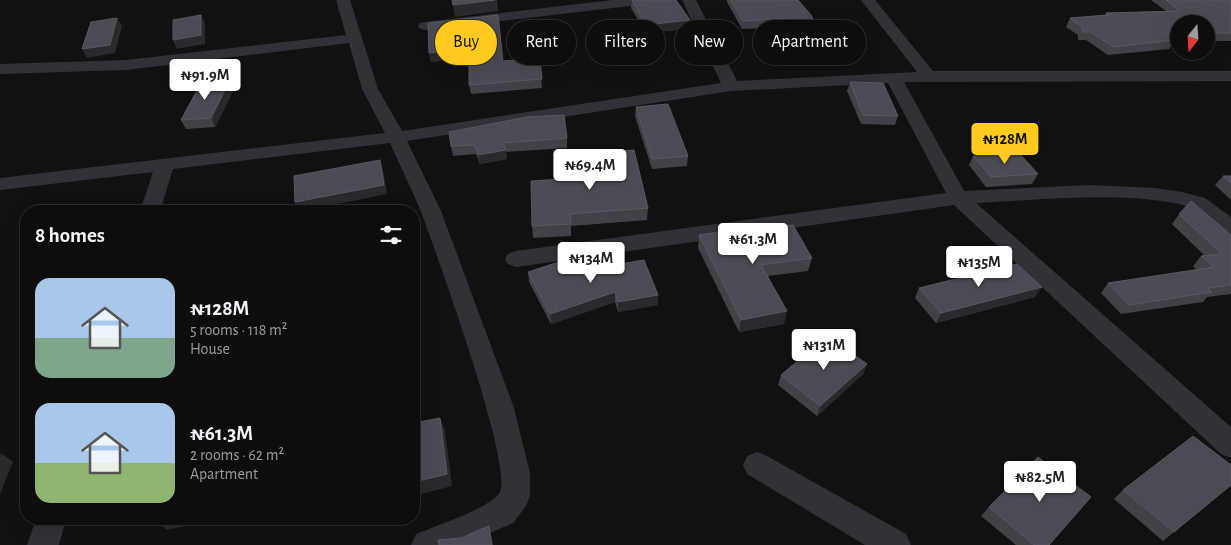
<!DOCTYPE html>
<html lang="en">
<head>
<meta charset="utf-8">
<style>
  body { margin:0; font-family:"Alegreya Sans",sans-serif; background:#161617; color:#f1f3f6; height:100vh; display:flex; flex-direction:column; font-size:19px; white-space:nowrap }
  * { box-sizing:border-box; margin:0 }
  p { font-size:16px; color:#9a9c9e }
  .icon { flex:none; width:28px; height:28px; fill:none; stroke:currentColor; stroke-width:2; stroke-linecap:round; stroke-linejoin:round }
  .map { position:relative; flex:1; overflow:hidden }
  .panel { position:absolute; left:20px; top:205px; width:400px; height:320px; display:flex; flex-direction:column; background:#0d0d0e; border-radius:20px; box-shadow:0 5px 20px #0002,0 0 0 1px #2d2d2e }
  .panel>* { flex:none }
  .guide { position:absolute; left:435px; top:20px; width:475px; height:45px; display:flex; gap:10px }
  .needle { width:32px; rotate:197deg }
  .buttons { position:absolute; left:1170px; top:15px; display:grid; gap:10px }
  .buttons a { display:grid; place-items:center; width:45px; height:45px; border-radius:50%; background:#0d0d0e; box-shadow:0 5px 20px #0002,0 0 0 1px #2d2d2e; font-size:25px }
  .price { position:absolute; translate:-50% -42px; padding:0 11px; border-radius:5px; background:#fff; color:#222; font-size:16px; line-height:32px; filter:drop-shadow(0 1px 2px #0008) }
  .price::after { content:''; position:absolute; left:50%; top:30px; width:15px; height:11px; margin-left:-8px; background:inherit; clip-path:polygon(0 0,100% 0,50% 100%) }
  .price.active { background:#feca1d; color:#111 }
  ul { padding:0; list-style:none }
  li { display:flex; align-items:center; gap:15px; height:125px; padding:0 15px }
  li span { display:grid; place-items:center; flex:none; width:140px; height:100px; border-radius:15px; color:#555 }
  li>.icon { margin-inline-start:auto }
  span .icon { width:60px; height:60px; fill:#fffc; stroke-width:1 }
  li b { font-size:21px }
  h2 { display:flex; justify-content:space-between; align-items:center; height:60px; padding:0 15px; font-size:21px }
  .tag { padding:0 18px; border-radius:22px; background:#0d0d0e; box-shadow:0 5px 20px #0002,0 0 0 1px #2d2d2e; font-size:18px; line-height:45px }
  .tag.active { background:#feca1d; color:#111 }
  .map>svg:first-child { display:block }
</style>
</head>
<body>
<div class="map">
<svg width="1231" height="545" viewBox="0 0 1231 545">
  <rect width="100%" height="100%" fill="#111112"/>
  <g fill="none" stroke-linecap="round" stroke-linejoin="round">
    <path fill="#313237" fill-rule="evenodd" d="M 336,0 L 350,0 L 378,89 L 402,131 L 721,83 L 682,0 L 696,0 L 737,81 L 917,72 L 861,0 L 875,0 L 933,71 L 1231,71 L 1231,81 L 904,82 L 964,191 L 1090,185 L 1155,188 L 1182,192 L 1205,198 L 1231,217 L 1231,234 C 1211,229 1199,208 1179,204 C 1117,191 1039,200 976,203 L 1231,427 L 1231,458 L 1221,454 L 954,205 L 516,267 L 508,264 L 505,259 L 508,254 L 516,251 L 946,193 L 888,83 L 731,91 L 407,141 L 441,211 L 514,408 L 530,473 L 530,496 L 526,506 L 513,523 L 463,545 L 411,545 L 416,534 C 433,527 493,507 500,492 C 513,464 436,252 421,212 C 412,189 400,166 390,143 L 173,169 L 160,211 L 140,211 L 153,172 L 0,190 L 0,178 L 385,133 L 362,89 L 349,43 L 126,70 L 0,74 L 0,64 L 126,60 L 346,35 Z
      M 612,0 L 654,0 L 647,4 L 425,30 L 420,29 L 418,26 L 420,23 L 425,22 Z
      M 757,452 L 767,456 L 906,534 L 911,545 L 865,545 L 747,474 L 743,465 L 747,456 Z
      M 36,519 L 66,519 L 59,545 L 27,545 Z"/>
  </g>
  <path fill="#414147" d="M 632,0 L 689,29 L 646,33 L 631,8 Z
    M 727,0 L 798,0 L 832,56 L 830,65 L 800,65 L 783,27 L 742,29 L 727,2 Z
    M 1151,0 L 1231,0 L 1231,41 L 1206,41 L 1206,24 L 1179,24 L 1179,41 L 1174,41 L 1169,49 L 1108,55 L 1086,40 L 1078,40 L 1078,35 L 1066,27 L 1070,18 L 1105,15 L 1106,13 L 1166,11 Z
    M 429,53 L 503,61 L 540,59 L 542,88 L 471,94 L 469,85 L 469,58 L 431,62 Z
    M 229,82 L 233,91 L 215,127 L 186,129 L 181,120 Z
    M 850,82 L 898,116 L 895,125 L 861,124 L 847,91 Z
    M 636,107 L 688,156 L 687,166 L 652,169 L 635,116 Z
    M 567,138 L 567,148 L 506,152 L 507,159 L 480,164 L 476,154 L 453,156 L 451,146 Z
    M 590,153 L 648,208 L 647,220 L 571,226 L 571,236 L 533,238 L 532,226 L 593,178 L 591,165 Z
    M 973,156 L 1038,174 L 1032,184 L 986,187 L 969,165 Z
    M 1223,176 L 1231,176 L 1231,200 L 1215,185 Z
    M 1179,214 L 1231,235 L 1231,294 L 1207,297 L 1203,302 L 1121,314 L 1101,293 L 1108,283 L 1197,270 L 1193,266 L 1201,256 L 1205,256 L 1172,224 Z
    M 742,231 L 812,258 L 808,271 L 768,276 L 784,324 L 739,332 L 698,248 L 699,235 Z
    M 528,272 L 572,272 L 658,295 L 658,305 L 618,312 L 615,302 L 551,324 L 529,282 Z
    M 919,288 L 1035,297 L 936,323 L 915,298 Z
    M 867,364 L 863,374 L 817,416 L 778,385 L 781,375 Z
    M 1123,490 L 1174,532 L 1163,541 L 1114,499 Z
    M 989,507 L 1049,545 L 1016,545 L 981,516 Z"/>
  <path fill="#2a292d" d="M 497,0 L 498,11 L 455,17 L 453,5 Z
    M 201,15 L 205,24 L 205,44 L 177,49 L 173,40 Z
    M 117,18 L 122,26 L 115,53 L 87,58 L 82,49 Z
    M 690,20 L 689,29 L 646,33 L 646,25 Z
    M 469,49 L 470,58 L 431,62 L 429,53 Z
    M 229,82 L 233,91 L 215,127 L 211,118 Z
    M 506,150 L 507,159 L 480,164 L 478,155 Z
    M 380,160 L 383,170 L 387,194 L 303,211 L 298,211 L 295,202 Z
    M 1042,287 L 1035,297 L 936,323 L 941,313 Z
    M 615,292 L 615,302 L 551,324 L 550,314 Z
    M 658,295 L 658,305 L 618,312 L 618,302 Z
    M 787,311 L 784,324 L 739,332 L 741,320 Z
    M 867,364 L 863,374 L 817,416 L 820,406 Z
    M 440,418 L 445,431 L 452,486 L 414,496 L 414,482 Z
    M 1,453 L 13,462 L 0,494 L 0,456 Z
    M 171,519 L 215,519 L 167,530 L 158,522 Z
    M 291,519 L 319,519 L 295,524 Z
    M 489,526 L 491,535 L 493,545 L 492,545 Z"/>
  <path fill="#4c4b53" stroke="#595962" d="M 452,0 L 495,0 L 453,5 Z
    M 632,0 L 676,0 L 690,20 L 646,25 Z
    M 731,0 L 798,0 L 811,15 L 832,56 L 802,56 L 785,18 L 743,21 Z
    M 1166,0 L 1231,0 L 1231,33 L 1206,33 L 1206,24 L 1179,24 L 1179,33 L 1163,32 L 1174,40 L 1113,47 L 1091,32 L 1083,32 L 1082,27 L 1070,18 L 1108,15 L 1106,13 L 1180,11 Z
    M 201,15 L 201,35 L 173,40 L 173,20 Z
    M 498,15 L 503,61 L 540,59 L 542,79 L 469,85 L 469,49 L 429,53 L 428,23 Z
    M 117,18 L 110,45 L 82,49 L 91,22 Z
    M 229,82 L 211,118 L 181,120 L 201,83 Z
    M 850,82 L 883,83 L 898,116 L 863,115 Z
    M 668,104 L 688,156 L 652,159 L 636,107 Z
    M 564,115 L 567,138 L 503,143 L 506,150 L 478,155 L 475,145 L 451,146 L 449,132 L 527,117 Z
    M 634,150 L 648,208 L 570,214 L 571,224 L 532,226 L 531,181 L 595,177 L 590,153 Z
    M 1019,153 L 1038,174 L 991,177 L 973,156 Z
    M 380,160 L 384,185 L 295,202 L 294,176 Z
    M 1223,176 L 1231,176 L 1231,183 Z
    M 1191,201 L 1231,235 L 1231,285 L 1208,288 L 1212,292 L 1129,305 L 1108,283 L 1214,267 L 1201,256 L 1222,254 L 1179,214 Z
    M 793,225 L 812,258 L 761,265 L 787,311 L 741,320 L 699,235 L 741,229 L 742,231 Z
    M 565,260 L 572,272 L 644,260 L 658,295 L 618,302 L 615,292 L 550,314 L 528,272 Z
    M 1017,264 L 1042,287 L 941,313 L 919,288 Z
    M 828,336 L 867,364 L 820,406 L 781,375 Z
    M 440,418 L 447,474 L 414,482 L 414,423 Z
    M 1193,436 L 1231,465 L 1231,485 L 1174,532 L 1123,490 Z
    M 1038,457 L 1091,497 L 1049,545 L 1034,545 L 989,507 Z
    M 158,519 L 171,519 L 158,522 Z
    M 489,526 L 492,545 L 439,545 L 438,540 L 461,538 Z"/>
</svg>
<div class="buttons">
<a><svg class="needle" viewBox="-14 -14 28 28"><path d="M0-13l5 13h-10z" fill="#e53935"/><path d="M0 13l5-13h-10z" fill="#9a9c9e"/></svg></a>
</div>
<b class="price" style="left:205px;top:101px">₦91.9M</b>
<b class="price active" style="left:1005px;top:165px">₦128M</b>
<b class="price" style="left:590px;top:191px">₦69.4M</b>
<b class="price" style="left:753px;top:265px">₦61.3M</b>
<b class="price" style="left:591px;top:284px">₦134M</b>
<b class="price" style="left:979px;top:288px">₦135M</b>
<b class="price" style="left:824px;top:371px">₦131M</b>
<b class="price" style="left:1040px;top:503px">₦82.5M</b>
<div class="guide">
<a class="tag active">Buy</a>
<a class="tag">Rent</a>
<a class="tag">Filters</a>
<a class="tag">New</a>
<a class="tag">Apartment</a>
</div>
<section class="panel">
<h2>8 homes<svg class="icon" aria-label="filters" viewBox="0 0 24 24"><path d="M4 7h16M4 17h16"/><circle cx="9" cy="7" r="2"/><circle cx="15" cy="17" r="2"/></svg></h2>
<ul>
<li><span style="background:linear-gradient(#a9c7e8 60%,#7fa58c 0)"><svg class="icon" aria-label="home" viewBox="0 0 24 24"><path d="M3 11l9-7 9 7M6 9v11h12V9"/></svg></span><div><b>₦128M</b><p>5 rooms · 118 m²</p><p>House</p></div></li>
<li><span style="background:linear-gradient(#a9c7e8 60%,#8fb573 0)"><svg class="icon" aria-label="home" viewBox="0 0 24 24"><path d="M3 11l9-7 9 7M6 9v11h12V9"/></svg></span><div><b>₦61.3M</b><p>2 rooms · 62 m²</p><p>Apartment</p></div></li>
</ul>
</section>
</div>
</body>
</html>
